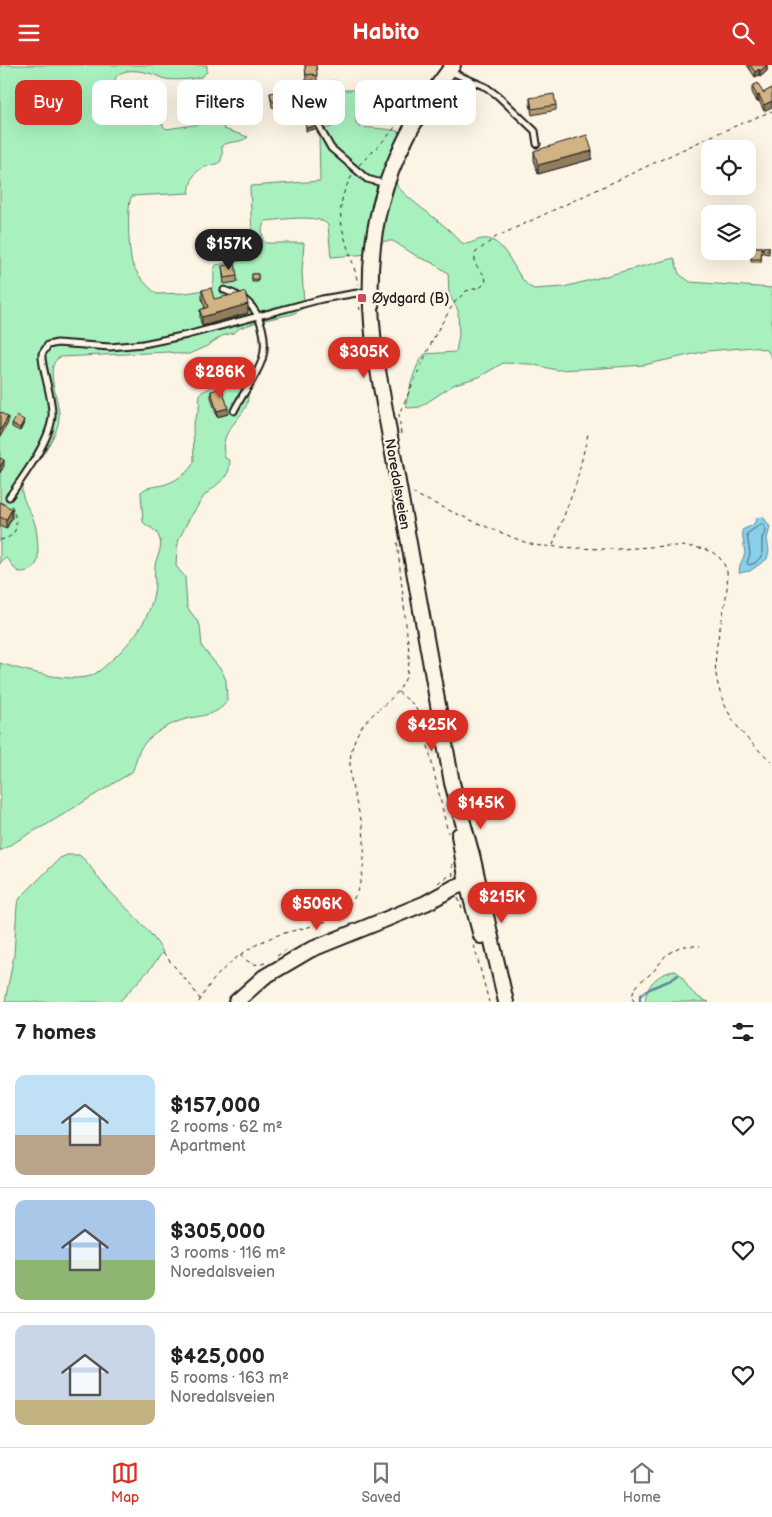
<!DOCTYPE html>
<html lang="en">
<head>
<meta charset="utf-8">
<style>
  body { margin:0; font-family:"Balsamiq Sans",sans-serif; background:#f2f2f2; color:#222; height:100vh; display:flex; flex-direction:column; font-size:19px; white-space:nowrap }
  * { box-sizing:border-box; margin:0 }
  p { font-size:16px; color:#767676 }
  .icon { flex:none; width:28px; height:28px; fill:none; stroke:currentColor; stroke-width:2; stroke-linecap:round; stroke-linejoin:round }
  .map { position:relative; height:937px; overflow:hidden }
  .details { display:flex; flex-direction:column; background:#fff; flex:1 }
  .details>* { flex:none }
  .hud { position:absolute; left:15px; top:15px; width:500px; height:45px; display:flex; gap:10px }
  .tools { position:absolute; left:701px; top:75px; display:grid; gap:10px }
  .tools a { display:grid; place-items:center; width:55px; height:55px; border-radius:10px; background:#fff; box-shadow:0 5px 20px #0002; font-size:25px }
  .price { position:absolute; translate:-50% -42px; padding:0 11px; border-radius:18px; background:#d93025; color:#fff; font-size:16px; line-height:32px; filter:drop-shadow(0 1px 2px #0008) }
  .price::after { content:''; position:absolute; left:50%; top:30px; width:15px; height:11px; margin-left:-8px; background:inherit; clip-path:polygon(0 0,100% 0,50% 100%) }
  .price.current { background:#222; color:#fff }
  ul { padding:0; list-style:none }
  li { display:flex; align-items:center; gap:15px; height:125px; padding:0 15px }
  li+li { border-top:1px solid #e0e0e0 }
  li span { display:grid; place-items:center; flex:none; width:140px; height:100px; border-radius:10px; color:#555 }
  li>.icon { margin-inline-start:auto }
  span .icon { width:60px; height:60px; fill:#fffc; stroke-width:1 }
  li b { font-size:21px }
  h2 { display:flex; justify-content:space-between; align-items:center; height:60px; padding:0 15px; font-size:21px }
  .chip { padding:0 18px; border-radius:10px; background:#fff; box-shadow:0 5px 20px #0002; font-size:18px; line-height:45px }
  .chip.current { background:#d93025; color:#fff }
  header { display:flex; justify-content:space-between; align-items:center; height:65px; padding:0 15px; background:#d93025; color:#fff; font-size:22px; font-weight:600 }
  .menu { display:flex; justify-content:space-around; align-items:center; height:70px; border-top:1px solid #e0e0e0; background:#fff; font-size:14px; color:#767676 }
  .menu a { display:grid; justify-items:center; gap:2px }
  .menu .current { color:#d93025 }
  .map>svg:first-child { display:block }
</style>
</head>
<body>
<header><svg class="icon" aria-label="menu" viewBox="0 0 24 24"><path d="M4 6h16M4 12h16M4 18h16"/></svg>Habito<svg class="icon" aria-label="search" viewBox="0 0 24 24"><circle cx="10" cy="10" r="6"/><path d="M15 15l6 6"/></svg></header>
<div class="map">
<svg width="772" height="937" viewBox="0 0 772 937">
  <rect width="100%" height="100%" fill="#fcf5e5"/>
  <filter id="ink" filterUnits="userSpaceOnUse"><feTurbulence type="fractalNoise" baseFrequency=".02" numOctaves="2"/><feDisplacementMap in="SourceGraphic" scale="10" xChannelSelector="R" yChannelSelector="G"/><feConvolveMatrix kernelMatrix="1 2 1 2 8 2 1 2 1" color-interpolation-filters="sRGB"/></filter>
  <g filter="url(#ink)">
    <path fill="#a8f1bf" stroke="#62866e" d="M 0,0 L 207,0 L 207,7 C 205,8 204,11 201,12 C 196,14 172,16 166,14 C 162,14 159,11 155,10 C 135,3 106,1 116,31 C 125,39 137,31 147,35 C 161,39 157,56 166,64 L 222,56 L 224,64 L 248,72 C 239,79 230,75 222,81 C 222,85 223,93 220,97 C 217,99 216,99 212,100 C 195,104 192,110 189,128 L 132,131 C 126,138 129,189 132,198 C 136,208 148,223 157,229 L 186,228 L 211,224 C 217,217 211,208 216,200 L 253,194 L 250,123 L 251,121 L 320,116 L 319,69 L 321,65 L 332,62 L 340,53 L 338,25 L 354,25 C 359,35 355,48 356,59 L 359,62 C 371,63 394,64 404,68 C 407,69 411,72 414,75 L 396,113 L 397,121 C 416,142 443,156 462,178 C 471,181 478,172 488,174 C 509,178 516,217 534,224 L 564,222 L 674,193 L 679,209 L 690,217 L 772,223 L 772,293 L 767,285 L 753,282 L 707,286 L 644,300 L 602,303 L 557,305 L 530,299 L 503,298 L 479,312 L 455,319 L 420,342 L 408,343 L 406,341 C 407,330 416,296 425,289 L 456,287 L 459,270 L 458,245 L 449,229 L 448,208 L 433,198 L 418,192 L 393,176 L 384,176 L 373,188 L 369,189 L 331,192 L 328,160 C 318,148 281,155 265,156 L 262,163 L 263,176 L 266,178 L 304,178 L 302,207 L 304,239 L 303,243 L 293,249 L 260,256 L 240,263 L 233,268 L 222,271 L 207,281 L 189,289 L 180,289 L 169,287 L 60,292 C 42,301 61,338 59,353 C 59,366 44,388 37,398 C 32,405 23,411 22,420 C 20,433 30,445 34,456 C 38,468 38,482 38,495 C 35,504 28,507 19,507 L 13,502 L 9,495 L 6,493 L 2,495 L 0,499 Z
      M 236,314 L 246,321 C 258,352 215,358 225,393 L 230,395 L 229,404 L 227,411 L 204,431 L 188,456 L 179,474 L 177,483 L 176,501 L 185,512 L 187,542 L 200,560 L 202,582 L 222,606 L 226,615 L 227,636 C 217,651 202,650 186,654 C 171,658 150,669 141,683 C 136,690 136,700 132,707 L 46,760 L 34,766 L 0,786 L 0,598 C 22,605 69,618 90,611 C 99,608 108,598 115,592 C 136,572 152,551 155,520 C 155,514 154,507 155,501 C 156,491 164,483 159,472 C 156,463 148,463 143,457 L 141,427 C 147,421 156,422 163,420 C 174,417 191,407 194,396 L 193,359 L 199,344 L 200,328 L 224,316 Z
      M 79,790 C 90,798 95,810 104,820 C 124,842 148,861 163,887 L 150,904 L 119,937 L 5,937 L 14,890 L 17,840 L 20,833 L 60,793 L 67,790 Z
      M 675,906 C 682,909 684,916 688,922 C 694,930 700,934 709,937 L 645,937 C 646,920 658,908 675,906 Z"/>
    <path fill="#88cfea" stroke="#5d8798" d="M 760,452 L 764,453 L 770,462 L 767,474 L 769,486 L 767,494 L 750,506 L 739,508 L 740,500 L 745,489 L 742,465 L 753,460 L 757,453 Z"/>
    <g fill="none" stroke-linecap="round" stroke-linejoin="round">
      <path stroke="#47646e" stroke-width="1" d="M 762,459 L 766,465 L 762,473 L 762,491 L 755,498 L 749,500 L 747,498 L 750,489 L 747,469 Z"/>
      <path stroke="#5d8798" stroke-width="2.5" d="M 640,937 L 640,931 C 650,920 667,920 678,910"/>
      <defs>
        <path id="lane" d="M 451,7 L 486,22 L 498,31 L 535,66 L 537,79
          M 300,38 L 313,51 L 331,83 L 367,114 L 386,119
          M 224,225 C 232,228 239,230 245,235 C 262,248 268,276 262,295 C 256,313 242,329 234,346
          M 9,432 C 23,412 54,371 52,347 C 51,328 44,311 42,293 L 42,289 L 48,280 L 57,278 L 110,282 L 143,279 L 187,270 L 322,234 L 369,226"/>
        <path id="secondary" d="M 453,0 C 380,95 359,176 376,294 L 452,718 L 472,790 L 506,937
          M 459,770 L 467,818 L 481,871
          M 236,937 L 264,912 L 310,885 L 426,838 L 455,822 L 467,818 L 478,821"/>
      </defs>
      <use href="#lane" stroke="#1c1c1c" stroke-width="9"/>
      <use href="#secondary" stroke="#1c1c1c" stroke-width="18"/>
      <path stroke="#1c1c1c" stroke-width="1" stroke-dasharray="4 4" stroke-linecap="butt" d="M 359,100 L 388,71 L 407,47
        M 352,111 C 326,152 352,181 358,220
        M 358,234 L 360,245
        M 401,369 L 399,349 L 436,268 L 454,238 L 466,226 L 481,222 L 486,217 L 485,211 L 475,199 L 475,188 L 496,172 L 716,69 L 772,46
        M 412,428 C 442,442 471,456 502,468 C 515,473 528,480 542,481 C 564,482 587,484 610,484 C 638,485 696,473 718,491 C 722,495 726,502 727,507 C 730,540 712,575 716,609 C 721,646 743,674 772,696
        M 0,475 C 22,471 17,455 11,439
        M 553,480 L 576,419 L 588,369
        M 398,627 L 414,640 L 422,655 L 448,768
        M 452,799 L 453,812
        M 438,818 L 443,814 L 452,810
        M 458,833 L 462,843
        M 474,880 L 489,937
        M 163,888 L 192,922 L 202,937
        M 240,890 C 248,897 254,902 265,898
        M 277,891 L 286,885
        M 199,937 C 214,907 244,883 275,871 C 303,861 342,861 356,829 C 365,809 366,780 362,758 C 355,731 344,705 354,677 C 367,638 412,639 409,587 L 397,476
        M 634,937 L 632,932 L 634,925 L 640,917 L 653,907 L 666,890 L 681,881 L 700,881"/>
      <use href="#lane" stroke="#fcf5e5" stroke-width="5"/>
      <use href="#secondary" stroke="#fcf5e5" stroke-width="14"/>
    </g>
    <path fill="#b59a73" stroke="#1c1c1c" d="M 305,0 L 316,0 L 317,14 L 317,16 L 314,17 L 313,15 L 306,16 Z
      M 747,0 L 767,0 L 767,6 L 760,12 L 759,10 L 755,12 Z
      M 308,19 L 338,29 L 338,38 L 336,38 L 336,41 L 333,43 L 331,42 L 330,39 L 310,41 L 308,28 Z
      M 752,21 L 763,28 L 772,23 L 764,46 L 759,36 L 757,37 L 752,27 Z
      M 270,28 L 283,41 L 283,47 L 277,48 L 276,43 L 272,42 Z
      M 530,33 L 556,40 L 556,45 L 532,50 L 530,39 Z
      M 534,86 L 592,94 L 538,109 L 534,95 Z
      M 752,182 L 762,182 L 761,197 L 751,197 Z
      M 763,182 L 769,182 L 769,189 L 763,188 Z
      M 222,201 L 237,211 L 237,217 L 224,219 Z
      M 252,209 L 258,209 L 258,217 L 252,217 Z
      M 202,225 L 214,234 L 248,248 L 202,261 L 200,254 L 200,245 L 205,243 L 202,234 Z
      M 211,326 L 228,349 L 217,352 L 211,332 Z
      M 24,358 L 20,366 L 12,362 L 12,359 Z
      M 0,437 L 12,453 L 6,464 L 0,461 Z"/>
    <path fill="#937d5e" stroke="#1c1c1c" d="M 767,0 L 767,6 L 760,12 L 760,6 Z
      M 759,4 L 759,10 L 755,12 L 755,7 Z
      M 759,30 L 759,36 L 757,37 L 757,31 Z
      M 336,32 L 336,41 L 333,43 L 333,34 Z
      M 772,36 L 772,42 L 764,46 L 764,40 Z
      M 316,61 L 316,64 L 306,66 L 306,63 Z
      M 592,86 L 592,94 L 538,109 L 538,100 Z
      M 248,239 L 248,248 L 202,261 L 202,252 Z
      M 228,343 L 228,349 L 217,352 L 217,346 Z
      M 8,352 L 8,358 L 0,372 L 0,366 Z
      M 24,355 L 24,358 L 20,366 L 20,363 Z
      M 4,395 L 4,401 L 0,408 L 0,402 Z
      M 12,444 L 12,453 L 6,464 L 6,455 Z"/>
    <path fill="#d2b386" stroke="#1c1c1c" d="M 305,0 L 316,0 L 317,8 L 317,10 L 314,11 L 313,9 L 306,10 Z
      M 750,0 L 767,0 L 760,6 L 759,4 L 755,7 Z
      M 336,16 L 338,29 L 336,29 L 336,32 L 333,34 L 331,33 L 330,30 L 310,32 L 308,19 Z
      M 758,18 L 763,28 L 772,23 L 772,36 L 764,40 L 759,30 L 757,31 L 752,21 Z
      M 282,26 L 283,41 L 277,42 L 276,37 L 272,36 L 270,28 Z
      M 554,29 L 556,40 L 532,44 L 530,33 Z
      M 314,56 L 316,61 L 306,63 L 305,58 Z
      M 587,70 L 592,86 L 538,100 L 534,86 Z
      M 752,182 L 762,182 L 761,194 L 751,194 Z
      M 763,182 L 769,182 L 769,186 L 763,185 Z
      M 235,199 L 237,211 L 224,213 L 222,201 Z
      M 252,209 L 258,209 L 258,214 L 252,214 Z
      M 211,223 L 214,234 L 245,227 L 248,239 L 202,252 L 200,245 L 208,242 L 202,225 Z
      M 222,323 L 228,343 L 217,346 L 211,326 Z
      M 0,347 L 8,352 L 0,366 Z
      M 17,351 L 24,355 L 20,363 L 12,359 Z
      M 0,393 L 4,395 L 0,402 Z
      M 0,437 L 12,444 L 6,455 L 0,452 Z"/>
  </g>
  <rect fill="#d1495b" stroke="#fcf5e5" stroke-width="2" x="357" y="228" width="10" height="10" rx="2.5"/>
  <g text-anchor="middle" stroke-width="4.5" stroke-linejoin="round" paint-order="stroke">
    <g font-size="14" fill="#1c1c1c" stroke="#fcf5e5" text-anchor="start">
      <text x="372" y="238">Øydgard (B)</text>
    </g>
    <g font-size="14" fill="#1c1c1c" stroke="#fcf5e5">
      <text transform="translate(398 419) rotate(80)" y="5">Noredalsveien</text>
    </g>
  </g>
</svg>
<div class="tools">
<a><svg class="icon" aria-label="locate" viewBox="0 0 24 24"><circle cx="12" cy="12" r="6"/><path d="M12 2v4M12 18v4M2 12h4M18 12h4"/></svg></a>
<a><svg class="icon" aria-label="layers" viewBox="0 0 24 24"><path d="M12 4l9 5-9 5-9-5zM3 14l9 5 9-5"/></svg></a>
</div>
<b class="price current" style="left:229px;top:206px">$157K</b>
<b class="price" style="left:364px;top:314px">$305K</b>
<b class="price" style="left:220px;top:334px">$286K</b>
<b class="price" style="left:432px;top:687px">$425K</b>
<b class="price" style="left:481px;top:765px">$145K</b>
<b class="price" style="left:502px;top:859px">$215K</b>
<b class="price" style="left:317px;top:866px">$506K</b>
<div class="hud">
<a class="chip current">Buy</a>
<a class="chip">Rent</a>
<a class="chip">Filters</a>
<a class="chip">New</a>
<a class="chip">Apartment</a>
</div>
</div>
<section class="details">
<h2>7 homes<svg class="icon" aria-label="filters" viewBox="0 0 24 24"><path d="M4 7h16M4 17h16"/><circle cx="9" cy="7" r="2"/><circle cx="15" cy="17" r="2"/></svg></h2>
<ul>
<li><span style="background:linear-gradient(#bfe0f5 60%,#b9a48a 0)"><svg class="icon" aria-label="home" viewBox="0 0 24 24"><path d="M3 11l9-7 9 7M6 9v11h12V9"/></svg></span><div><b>$157,000</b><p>2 rooms · 62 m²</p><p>Apartment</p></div><svg class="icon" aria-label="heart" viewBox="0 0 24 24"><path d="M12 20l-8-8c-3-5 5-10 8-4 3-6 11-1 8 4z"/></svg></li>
<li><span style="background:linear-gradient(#a9c7e8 60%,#8fb573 0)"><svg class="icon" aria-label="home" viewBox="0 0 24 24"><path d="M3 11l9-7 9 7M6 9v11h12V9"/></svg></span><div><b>$305,000</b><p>3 rooms · 116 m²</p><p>Noredalsveien</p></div><svg class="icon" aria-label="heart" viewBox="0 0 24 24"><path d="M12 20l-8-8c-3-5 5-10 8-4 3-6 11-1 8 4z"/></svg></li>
<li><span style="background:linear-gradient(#c9d6e8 75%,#c2b280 0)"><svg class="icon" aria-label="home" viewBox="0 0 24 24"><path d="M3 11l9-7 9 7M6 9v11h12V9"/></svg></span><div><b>$425,000</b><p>5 rooms · 163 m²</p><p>Noredalsveien</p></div><svg class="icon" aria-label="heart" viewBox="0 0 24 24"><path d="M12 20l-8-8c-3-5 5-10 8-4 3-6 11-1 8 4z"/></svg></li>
</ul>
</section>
<nav class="menu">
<a class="current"><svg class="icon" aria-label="map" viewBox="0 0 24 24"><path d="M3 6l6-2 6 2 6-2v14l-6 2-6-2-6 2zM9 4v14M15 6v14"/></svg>Map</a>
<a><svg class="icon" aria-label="saved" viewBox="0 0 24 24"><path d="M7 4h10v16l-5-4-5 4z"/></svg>Saved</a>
<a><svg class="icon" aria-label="home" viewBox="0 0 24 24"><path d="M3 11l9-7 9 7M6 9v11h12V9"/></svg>Home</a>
</nav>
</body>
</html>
